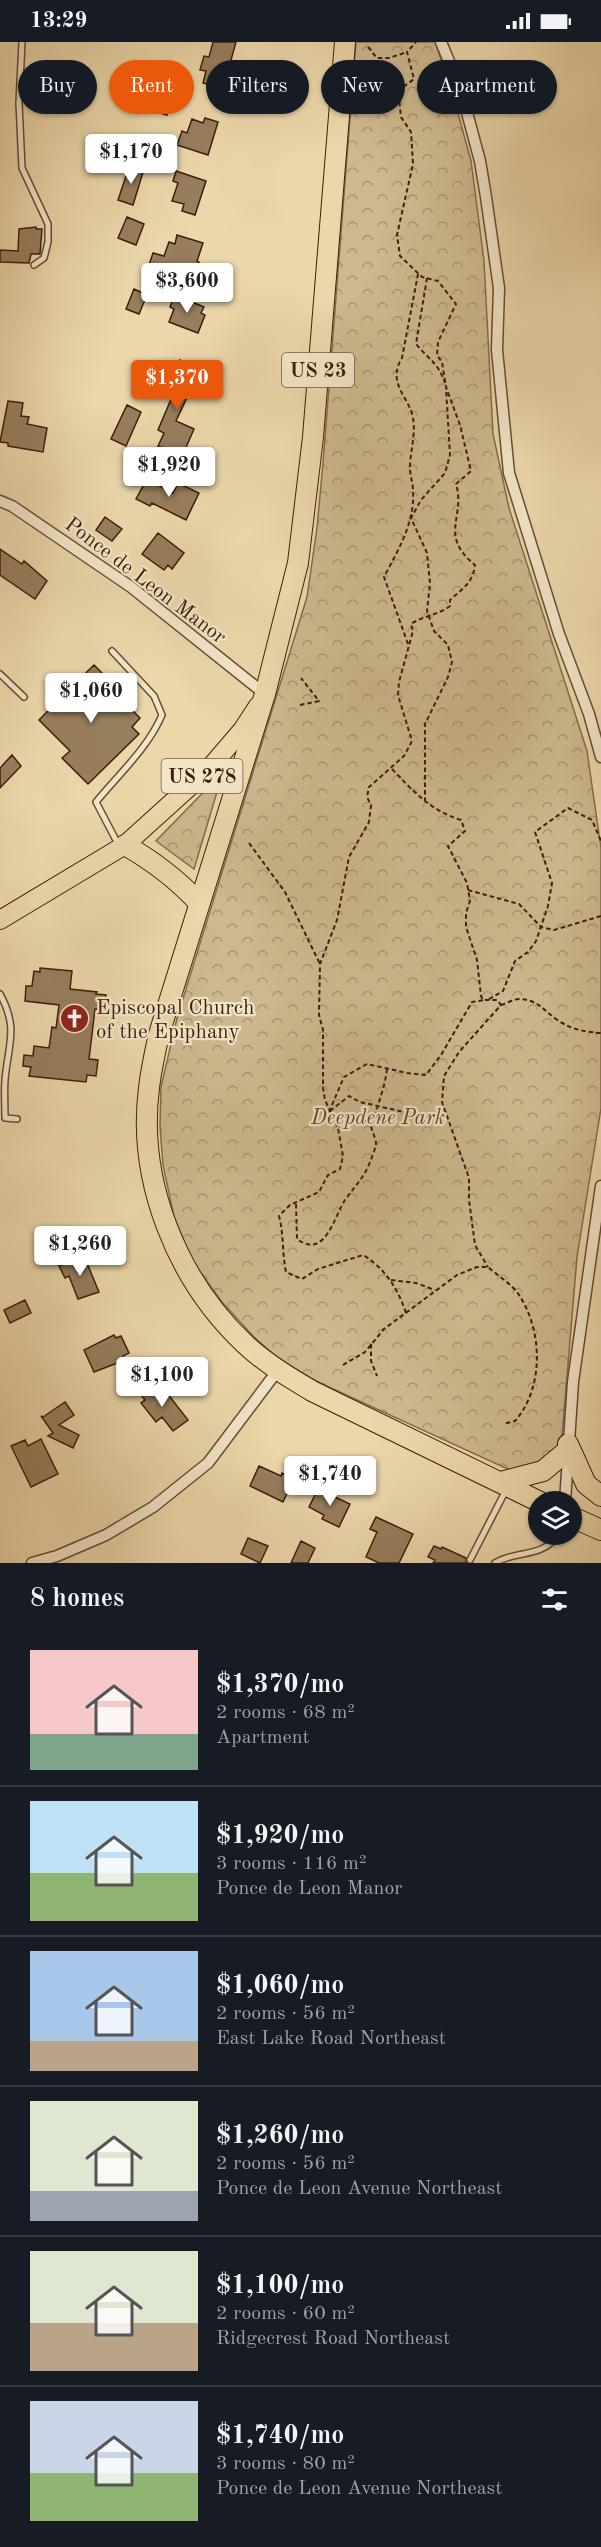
<!DOCTYPE html>
<html lang="en">
<head>
<meta charset="utf-8">
<style>
  body { margin:0; font-family:"Old Standard TT",serif; background:#20242c; color:#f1f3f6; height:100vh; display:flex; flex-direction:column; font-size:22px; white-space:nowrap }
  * { box-sizing:border-box; margin:0 }
  p { font-size:20px; color:#9ea1a6 }
  .icon { flex:none; width:33px; height:33px; fill:none; stroke:currentColor; stroke-width:2; stroke-linecap:round; stroke-linejoin:round }
  .map { position:relative; height:1521px; overflow:hidden }
  .panel { display:flex; flex-direction:column; background:#171b24; flex:1 }
  .panel>* { flex:none }
  .top-card { position:absolute; left:18px; top:18px; width:566px; height:54px; display:flex; gap:12px }
  .fabs { position:absolute; left:528px; top:1449px; display:grid; gap:12px }
  .fabs a { display:grid; place-items:center; width:54px; height:54px; border-radius:50%; background:#171b24; box-shadow:0 2px 4px #0004; font-size:30px }
  .price { position:absolute; translate:-50% -51px; padding:0 14px; border-radius:6px; background:#fff; color:#222; font-size:20px; line-height:39px; filter:drop-shadow(0 2px 3px #0008) }
  .price::after { content:''; position:absolute; left:50%; top:36px; width:18px; height:14px; margin-left:-9px; background:inherit; clip-path:polygon(0 0,100% 0,50% 100%) }
  .price.on { background:#ea580c; color:#fff }
  ul { padding:0; list-style:none }
  li { display:flex; align-items:center; gap:18px; height:150px; padding:0 30px }
  li+li { border-top:2px solid #363941 }
  li span { display:grid; place-items:center; flex:none; width:168px; height:120px; border-radius:0px; color:#555 }
  li>.icon { margin-inline-start:auto }
  span .icon { width:72px; height:72px; fill:#fffc; stroke-width:1 }
  li b { font-size:26px }
  h2 { display:flex; justify-content:space-between; align-items:center; height:72px; padding:0 30px; font-size:26px }
  .pill { padding:0 21px; border-radius:27px; background:#171b24; box-shadow:0 2px 4px #0004; font-size:21px; line-height:54px }
  .pill.on { background:#ea580c; color:#fff }
  .status { display:flex; justify-content:space-between; align-items:center; height:42px; padding:0 30px; background:#171b24; direction:ltr }
  .status svg { height:16px; fill:currentColor }
  .map>svg:first-child { display:block }
</style>
</head>
<body>
<div class="status"><b>13:29</b><svg viewBox="0 0 49 12"><path d="M0 12V9h3v3zM5 12V6h3v6zM10 12V3h3v9zM15 12V0h3v12zM26 1h20v11H26zM47 4h2v5h-2z"/></svg></div>
<div class="map">
<svg width="601" height="1521" viewBox="0 0 601 1521">
  <defs>
    <pattern id="forest-crowns" width="20" height="18" patternUnits="userSpaceOnUse" patternTransform="scale(1.5)"><rect width="20" height="18" fill="#cdb88f"/><path d="M2 6a3 3 0 1 1 6 0M12 15a3 3 0 1 1 6 0" fill="none" stroke="#a89573"/></pattern>
  </defs>
  <rect width="100%" height="100%" fill="#ebd7aa"/>
  <filter id="stains"><feTurbulence type="fractalNoise" baseFrequency=".00333" numOctaves="4"/><feColorMatrix values="0 0 0 0 .2 0 0 0 0 .09 0 0 0 0 .02 0 0 0 .5 -.17"/></filter>
  <radialGradient id="worn" r=".72"><stop offset=".6" stop-color="#630" stop-opacity="0"/><stop offset="1" stop-color="#630" stop-opacity=".3"/></radialGradient>
  <path fill="url(#forest-crowns)" stroke="#856b4c" stroke-width="1.5" d="M 356,0 L 435,0 L 451,46 L 471,119 L 484,219 L 493,392 L 509,466 L 587,709 L 601,806 L 601,1066 L 577,1215 L 561,1406 L 540,1424 L 510,1428 L 320,1341 L 282,1320 L 254,1295 L 222,1260 L 193,1220 L 174,1175 L 163,1123 L 160,1085 L 161,1045 L 177,976 L 307,555 L 317,486 L 323,421 Z
    M 223,730 L 194,827 L 156,799 Z"/>
  <path fill="#977e5d" stroke="#3d1e09" stroke-width="1.5" d="M 213,0 L 236,0 L 223,47 L 203,41 L 206,29 L 200,28 L 204,14 L 209,15 Z
    M 508,26 L 510,39 L 492,42 L 490,29 Z
    M 157,54 L 171,58 L 167,73 L 153,69 Z
    M 205,76 L 218,80 L 208,113 L 177,103 L 182,89 L 187,91 L 192,77 L 203,81 Z
    M 130,122 L 144,127 L 133,163 L 118,158 Z
    M 176,129 L 206,139 L 195,173 L 182,169 L 184,162 L 172,159 L 178,141 L 173,139 Z
    M 127,175 L 144,182 L 136,203 L 118,196 Z
    M 36,185 L 36,187 L 42,187 L 40,212 L 31,212 L 29,221 L 0,220 L 0,208 L 18,209 L 19,187 Z
    M 177,193 L 203,201 L 197,219 L 199,220 L 190,240 L 148,226 L 153,211 L 164,214 L 169,200 L 175,202 Z
    M 134,247 L 147,253 L 139,272 L 126,267 Z
    M 175,253 L 204,265 L 201,271 L 205,273 L 198,291 L 169,280 L 174,267 L 170,265 Z
    M 180,318 L 196,327 L 188,342 L 192,345 L 176,379 L 194,387 L 181,417 L 166,412 L 168,408 L 158,404 L 164,391 L 158,388 L 172,355 L 161,350 Z
    M 8,359 L 23,361 L 21,374 L 29,375 L 27,382 L 47,386 L 43,410 L 8,404 L 8,401 L 0,400 Z
    M 127,363 L 141,370 L 126,404 L 111,397 Z
    M 147,437 L 173,451 L 178,441 L 199,451 L 186,478 L 152,461 L 150,464 L 136,457 Z
    M 105,475 L 122,487 L 112,499 L 96,488 Z
    M 158,491 L 184,511 L 172,527 L 168,523 L 164,528 L 142,512 Z
    M 0,507 L 22,522 L 24,519 L 47,539 L 35,557 L 0,533 Z
    M 94,623 L 117,646 L 113,649 L 140,676 L 132,685 L 139,692 L 88,742 L 62,716 L 70,709 L 39,678 L 49,668 L 46,663 L 55,653 L 59,657 Z
    M 12,713 L 21,724 L 0,746 L 0,726 Z
    M 40,926 L 72,929 L 70,947 L 97,950 L 96,952 L 106,953 L 104,968 L 95,967 L 89,1017 L 98,1018 L 96,1034 L 87,1033 L 86,1040 L 29,1034 L 31,1025 L 23,1024 L 24,1013 L 33,1014 L 34,1004 L 49,1006 L 52,985 L 56,986 L 59,963 L 25,959 L 26,944 L 32,944 L 34,929 L 40,930 Z
    M 84,1214 L 99,1250 L 78,1257 L 69,1234 L 65,1236 L 59,1224 Z
    M 25,1258 L 31,1271 L 10,1281 L 4,1268 Z
    M 114,1293 L 116,1296 L 121,1294 L 129,1311 L 123,1314 L 125,1318 L 94,1330 L 84,1308 Z
    M 149,1341 L 161,1356 L 167,1351 L 188,1378 L 173,1389 L 162,1375 L 156,1380 L 141,1361 L 145,1358 L 138,1349 Z
    M 65,1360 L 74,1373 L 59,1383 L 79,1393 L 73,1406 L 48,1394 L 53,1391 L 41,1374 L 43,1375 Z
    M 41,1397 L 58,1432 L 31,1445 L 11,1404 L 25,1398 L 28,1404 Z
    M 259,1424 L 281,1434 L 282,1431 L 294,1437 L 283,1460 L 250,1444 Z
    M 318,1447 L 350,1462 L 339,1485 L 322,1477 L 324,1473 L 309,1465 Z
    M 376,1475 L 413,1492 L 399,1521 L 379,1521 L 366,1515 L 377,1490 L 370,1487 Z
    M 248,1496 L 268,1504 L 260,1521 L 241,1512 Z
    M 301,1499 L 315,1506 L 308,1521 L 291,1521 Z
    M 434,1504 L 441,1507 L 442,1505 L 466,1516 L 466,1521 L 433,1521 L 435,1518 L 428,1515 Z"/>
  <g fill="none" stroke-linecap="round" stroke-linejoin="round">
    <defs>
      <path id="lane" d="M 22,0 L 19,61 L 22,126 L 48,182 L 48,200 L 44,216 L 34,223
        M 112,609 L 154,654 L 162,673 C 148,706 119,732 96,760 L 118,802
        M 0,632 L 24,655
        M 0,952 C 19,987 8,1002 5,1038 C 4,1050 5,1063 5,1076 L 17,1077
        M 470,1518 L 506,1448
        M 495,1521 C 518,1507 539,1518 560,1492"/>
      <path id="street" d="M 441,0 L 461,48 L 480,119 L 486,155 L 499,246 L 497,308 L 509,431 L 559,592 L 589,672 L 601,715
        M 0,459 L 12,464 L 131,545 L 265,652
        M 565,1460 L 573,1340 L 601,1144
        M 32,1521 L 57,1514 L 106,1493 L 153,1465 L 208,1421 L 278,1328"/>
      <path id="primary" d="M 0,878 L 125,803 L 208,728 L 243,687 L 258,664"/>
      <path id="highway" d="M 345,0 L 313,395 L 298,521 L 265,652 L 159,992 C 155,1010 151,1028 149,1046 C 137,1139 177,1238 245,1302 C 265,1321 289,1335 312,1349 L 540,1460
        M 125,803 C 153,819 177,837 199,861
        M 568,1402 L 586,1442 L 601,1454
        M 501,1440 L 543,1429 L 567,1409
        M 572,1475 L 601,1488"/>
    </defs>
    <use href="#lane" stroke="#684c31" stroke-width="8"/>
    <use href="#street" stroke="#684c31" stroke-width="13"/>
    <use href="#primary" stroke="#3d1e09" stroke-width="20"/>
    <use href="#highway" stroke="#3d1e09" stroke-width="22"/>
    <path stroke="#3d1e09" stroke-width="2" stroke-dasharray="4.5 3" stroke-linecap="butt" d="M 368,5 L 377,16 L 389,16 L 407,10
      M 427,236 L 416,302 C 429,318 438,320 445,341
      M 408,602 L 384,535 C 398,508 415,481 413,449 C 413,441 410,434 410,426 C 410,410 416,392 413,376 C 410,356 386,341 402,316 L 418,232
      M 300,663 L 319,659 L 301,636
      M 392,727 C 413,749 431,769 461,778 L 465,789 L 448,804 L 467,841 L 470,859 L 466,871 L 466,885 L 477,918 L 481,954 L 483,958 L 497,958 L 501,963 L 459,1010 L 444,1034 L 442,1060 L 469,1136 L 469,1158 L 475,1203 L 488,1225
      M 425,760 L 425,682 L 448,635 L 452,620 L 448,603 L 434,589 L 427,569 L 430,541 L 427,511 L 411,476 L 421,458 L 445,431 L 450,413 L 446,346
      M 249,801 L 285,850 L 320,922
      M 468,848 L 519,862 L 541,885 L 554,888 L 601,874
      M 489,957 L 503,949 L 515,919 L 528,910 L 536,899 L 548,864 L 552,841 L 535,790 L 568,766 L 592,778 L 601,799
      M 501,963 C 507,961 514,957 519,957 C 538,958 542,967 556,977 C 570,987 584,990 601,991
      M 330,1069 L 349,1054 L 360,1060 L 426,1075 L 445,1072
      M 329,1070 L 344,1035 L 367,1022 L 407,1031 L 426,1033 L 441,1013 L 472,960 L 484,958
      M 296,1162 L 297,1197 C 325,1218 334,1175 345,1158 C 354,1145 364,1136 370,1120 C 372,1115 375,1108 376,1102 C 376,1095 370,1087 371,1080 C 372,1074 377,1068 378,1063 C 382,1051 386,1038 387,1026
      M 391,1238 L 416,1241 L 435,1248
      M 406,1271 C 398,1247 385,1226 363,1213 L 318,1227 L 302,1237 L 286,1230 C 282,1211 284,1193 279,1174 L 290,1163 L 319,1150 L 328,1133 L 340,1127 L 343,1114 L 338,1086 L 325,1058 L 323,1046 L 323,988 L 319,973 L 320,922 L 337,878 L 349,815 L 369,780 L 371,763 L 367,755 L 369,745 L 404,714 L 412,699 L 398,653 L 399,640 L 413,589 L 411,582 C 423,574 438,573 450,564 L 450,558 C 462,547 473,541 475,523 C 438,493 466,475 456,442 L 471,429 L 460,383 L 446,345 L 442,320 L 437,313 L 438,300 L 456,262 L 438,239 L 422,235 L 400,214 L 397,193 L 413,122 L 411,90 L 401,75 L 398,49 L 414,37 L 407,10 L 416,0
      M 371,1302 L 371,1319 L 377,1334
      M 343,1323 L 365,1310 L 384,1287 L 457,1233 L 477,1225 L 488,1225 C 498,1234 512,1242 519,1253 C 543,1289 544,1346 515,1379 L 503,1382"/>
    <use href="#lane" stroke="#f2e5c8" stroke-width="5"/>
    <use href="#street" stroke="#f2e5c8" stroke-width="10"/>
    <use href="#primary" stroke="#ebd7aa" stroke-width="18"/>
    <use href="#highway" stroke="#ebd7aa" stroke-width="20"/>
  </g>
  <defs>
    <symbol id="church-disc" viewBox="-11 -11 22 22"><circle r="9.5" fill="#8f2418" stroke="#f2e5c8"/><path d="M-1.2-6h2.4v3.5h3.3v2.4h-3.3V6h-2.4V-.1h-3.3v-2.4h3.3Z" fill="#fff"/></symbol>
  </defs>
  <g fill-rule="evenodd">
    <use href="#church-disc" x="58" y="960" width="33" height="33"/>
  </g>
  <g text-anchor="middle" stroke-width="4.5" stroke-linejoin="round" paint-order="stroke">
    <g fill="#f2e5c8" stroke="#735a42" stroke-width="1.5">
      <rect x="282" y="311" width="72" height="34" rx="4.5"/>
      <rect x="161.5" y="717" width="81" height="34" rx="4.5"/>
    </g>
    <g font-size="20" font-weight="bold" fill="#3d1e09">
      <text x="318" y="335">US 23</text>
      <text x="202" y="741">US 278</text>
    </g>
    <g font-size="21" fill="#3d1e09" stroke="#f2e5c8">
      <text transform="translate(146 538) rotate(37)" y="7">Ponce de Leon Manor</text>
    </g>
    <g font-size="21" fill="#3d1e09" stroke="#f2e5c8" text-anchor="start">
      <text x="96" y="972">Episcopal Church<tspan x="96" dy="24">of the Epiphany</tspan></text>
    </g>
    <g font-size="21" font-style="italic" fill="#61442a" stroke="#f2e5c8">
      <text x="378" y="1082">Deepdene Park</text>
    </g>
  </g>
  <rect width="100%" height="100%" filter="url(#stains)"/>
  <rect width="100%" height="100%" fill="url(#worn)"/>
</svg>
<div class="fabs">
<a><svg class="icon" aria-label="layers" viewBox="0 0 24 24"><path d="M12 4l9 5-9 5-9-5zM3 14l9 5 9-5"/></svg></a>
</div>
<b class="price" style="left:131px;top:143px">$1,170</b>
<b class="price" style="left:187px;top:272px">$3,600</b>
<b class="price on" style="left:177px;top:369px">$1,370</b>
<b class="price" style="left:169px;top:456px">$1,920</b>
<b class="price" style="left:91px;top:682px">$1,060</b>
<b class="price" style="left:80px;top:1235px">$1,260</b>
<b class="price" style="left:162px;top:1366px">$1,100</b>
<b class="price" style="left:330px;top:1465px">$1,740</b>
<div class="top-card">
<a class="pill">Buy</a>
<a class="pill on">Rent</a>
<a class="pill">Filters</a>
<a class="pill">New</a>
<a class="pill">Apartment</a>
</div>
</div>
<section class="panel">
<h2>8 homes<svg class="icon" aria-label="filters" viewBox="0 0 24 24"><path d="M4 7h16M4 17h16"/><circle cx="9" cy="7" r="2"/><circle cx="15" cy="17" r="2"/></svg></h2>
<ul>
<li><span style="background:linear-gradient(#f6c9c9 70%,#7fa58c 0)"><svg class="icon" aria-label="home" viewBox="0 0 24 24"><path d="M3 11l9-7 9 7M6 9v11h12V9"/></svg></span><div><b>$1,370/mo</b><p>2 rooms · 68 m²</p><p>Apartment</p></div></li>
<li><span style="background:linear-gradient(#bfe0f5 60%,#8fb573 0)"><svg class="icon" aria-label="home" viewBox="0 0 24 24"><path d="M3 11l9-7 9 7M6 9v11h12V9"/></svg></span><div><b>$1,920/mo</b><p>3 rooms · 116 m²</p><p>Ponce de Leon Manor</p></div></li>
<li><span style="background:linear-gradient(#a9c7e8 75%,#b9a48a 0)"><svg class="icon" aria-label="home" viewBox="0 0 24 24"><path d="M3 11l9-7 9 7M6 9v11h12V9"/></svg></span><div><b>$1,060/mo</b><p>2 rooms · 56 m²</p><p>East Lake Road Northeast</p></div></li>
<li><span style="background:linear-gradient(#dfe7d0 75%,#9aa5b1 0)"><svg class="icon" aria-label="home" viewBox="0 0 24 24"><path d="M3 11l9-7 9 7M6 9v11h12V9"/></svg></span><div><b>$1,260/mo</b><p>2 rooms · 56 m²</p><p>Ponce de Leon Avenue Northeast</p></div></li>
<li><span style="background:linear-gradient(#dfe7d0 60%,#b9a48a 0)"><svg class="icon" aria-label="home" viewBox="0 0 24 24"><path d="M3 11l9-7 9 7M6 9v11h12V9"/></svg></span><div><b>$1,100/mo</b><p>2 rooms · 60 m²</p><p>Ridgecrest Road Northeast</p></div></li>
<li><span style="background:linear-gradient(#c9d6e8 60%,#8fb573 0)"><svg class="icon" aria-label="home" viewBox="0 0 24 24"><path d="M3 11l9-7 9 7M6 9v11h12V9"/></svg></span><div><b>$1,740/mo</b><p>3 rooms · 80 m²</p><p>Ponce de Leon Avenue Northeast</p></div></li>
</ul>
</section>
</body>
</html>
